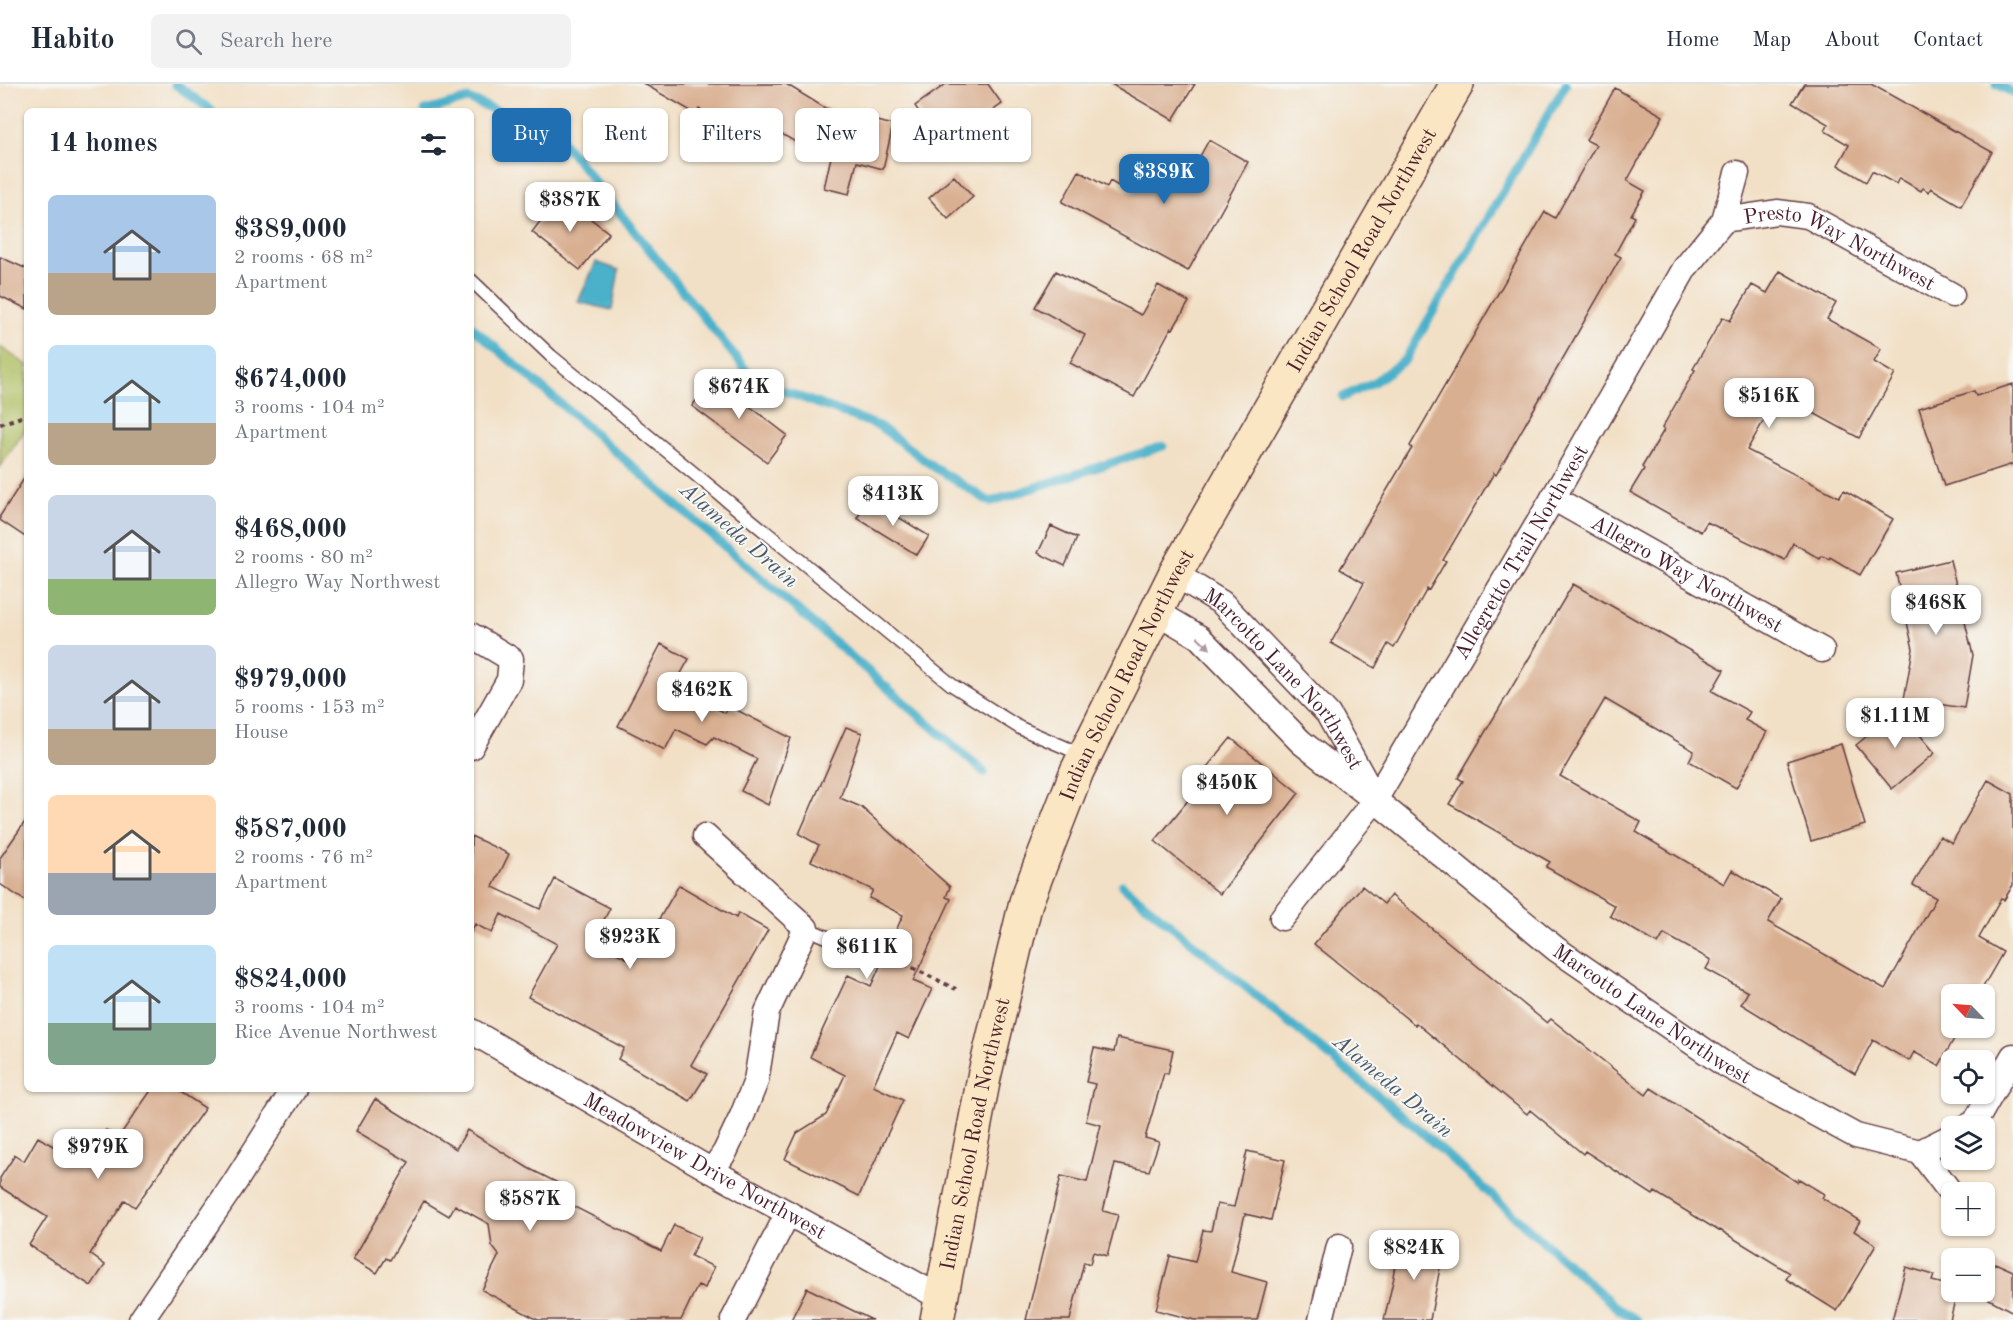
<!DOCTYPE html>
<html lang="en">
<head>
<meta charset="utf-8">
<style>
  body { margin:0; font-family:"Old Standard TT",serif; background:#f2f2f3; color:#1f2937; height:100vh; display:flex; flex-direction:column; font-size:22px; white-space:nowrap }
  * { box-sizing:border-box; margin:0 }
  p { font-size:20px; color:#747a83 }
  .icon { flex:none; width:33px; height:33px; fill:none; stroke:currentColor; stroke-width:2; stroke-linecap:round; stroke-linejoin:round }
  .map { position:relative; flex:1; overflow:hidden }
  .drawer { position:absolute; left:24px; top:24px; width:450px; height:984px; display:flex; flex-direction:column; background:#fff; border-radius:9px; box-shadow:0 2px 4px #0004 }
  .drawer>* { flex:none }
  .banner { position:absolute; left:492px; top:24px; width:570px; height:54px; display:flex; gap:12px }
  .needle { width:39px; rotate:295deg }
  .buttons { position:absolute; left:1941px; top:900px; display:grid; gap:12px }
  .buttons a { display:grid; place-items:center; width:54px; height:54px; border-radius:9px; background:#fff; box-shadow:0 2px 4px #0004; font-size:30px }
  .price { position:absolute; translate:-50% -51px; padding:0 14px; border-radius:12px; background:#fff; color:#222; font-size:20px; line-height:39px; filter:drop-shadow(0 2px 3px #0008) }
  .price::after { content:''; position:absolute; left:50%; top:36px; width:18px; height:14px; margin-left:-9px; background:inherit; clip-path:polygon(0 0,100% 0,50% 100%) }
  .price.on { background:#1f6fb2; color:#fff }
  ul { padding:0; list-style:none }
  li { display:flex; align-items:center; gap:18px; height:150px; padding:0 24px }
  li span { display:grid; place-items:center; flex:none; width:168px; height:120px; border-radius:9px; color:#555 }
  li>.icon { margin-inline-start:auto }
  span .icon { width:72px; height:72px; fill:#fffc; stroke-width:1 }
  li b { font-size:26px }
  h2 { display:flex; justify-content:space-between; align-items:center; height:72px; padding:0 24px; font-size:26px }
  .tag { padding:0 21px; border-radius:9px; background:#fff; box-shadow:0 2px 4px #0004; font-size:21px; line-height:54px }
  .tag.on { background:#1f6fb2; color:#fff }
  header { display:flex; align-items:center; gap:36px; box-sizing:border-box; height:84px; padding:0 30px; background:#fff; border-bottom:2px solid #e0e1e3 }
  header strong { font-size:28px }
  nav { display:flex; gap:33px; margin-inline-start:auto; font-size:21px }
  .search { width:420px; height:54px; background:#f2f2f3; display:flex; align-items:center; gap:15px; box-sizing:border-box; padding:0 21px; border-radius:9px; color:#747a83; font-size:22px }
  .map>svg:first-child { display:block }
</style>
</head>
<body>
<header>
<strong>Habito</strong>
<div class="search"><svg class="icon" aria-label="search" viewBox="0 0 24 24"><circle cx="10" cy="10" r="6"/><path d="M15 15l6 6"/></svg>Search here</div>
<nav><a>Home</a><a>Map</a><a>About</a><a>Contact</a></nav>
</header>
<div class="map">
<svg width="2013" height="1236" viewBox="0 0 2013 1236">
  <rect width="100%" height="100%" fill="#f6f6f2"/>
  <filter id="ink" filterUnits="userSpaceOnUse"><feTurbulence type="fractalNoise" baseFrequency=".0167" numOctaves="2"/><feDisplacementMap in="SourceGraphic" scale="12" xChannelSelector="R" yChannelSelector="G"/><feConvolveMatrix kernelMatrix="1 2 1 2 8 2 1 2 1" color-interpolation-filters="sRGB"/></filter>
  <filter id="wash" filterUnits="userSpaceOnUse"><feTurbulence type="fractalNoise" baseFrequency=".008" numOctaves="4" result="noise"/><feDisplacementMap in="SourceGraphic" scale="24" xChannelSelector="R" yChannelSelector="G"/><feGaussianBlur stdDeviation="1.35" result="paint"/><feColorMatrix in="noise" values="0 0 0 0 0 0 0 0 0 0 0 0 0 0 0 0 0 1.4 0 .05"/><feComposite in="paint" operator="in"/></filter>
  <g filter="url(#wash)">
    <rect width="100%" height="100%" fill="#f2e0c6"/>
    <path fill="#aebe60" stroke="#7c6e46" stroke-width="1.5" d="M 0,263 L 27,281 L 27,343 L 0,383 Z"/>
    <path fill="#4bb1ca" stroke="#4a687a" stroke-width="1.5" d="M 596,178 L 619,186 L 612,226 L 578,218 Z"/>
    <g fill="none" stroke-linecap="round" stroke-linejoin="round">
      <path stroke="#4bb1ca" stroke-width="9" d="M 175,0 L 212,27
        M 1997,0 L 2013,9
        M 425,27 L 468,15 L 558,52 L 754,296 L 879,342 L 934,383 L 990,418 L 1163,362
        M 471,242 L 984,688
        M 1343,313 L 1374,298 L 1405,276 L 1566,0
        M 1122,801 L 1417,1044 L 1618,1225 L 1637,1236"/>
    </g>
    <g id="blocks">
      <path fill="#d9af91" d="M 644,0 L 786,0 L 825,24 L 893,41 L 883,85 L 857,78 L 849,110 L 824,104 L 831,73 L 814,69 L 743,27 L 732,45 L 699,25 L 696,30 Z
        M 946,0 L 988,0 L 1002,20 L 942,62 L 915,22 Z
        M 1111,0 L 1195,0 L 1173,36 Z
        M 1804,0 L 1871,0 L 1992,68 L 1961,122 L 1931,104 L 1929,108 L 1923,104 L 1921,107 L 1899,94 L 1896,100 L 1872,87 L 1866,98 L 1838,81 L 1849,61 L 1825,47 L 1828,40 L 1792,19 Z
        M 1615,4 L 1663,32 L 1627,97 L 1645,107 L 1631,131 L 1635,133 L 1615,170 L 1621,173 L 1496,391 L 1494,389 L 1443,476 L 1446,477 L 1429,506 L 1427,505 L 1394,564 L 1388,560 L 1375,584 L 1331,559 L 1364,499 L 1340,485 L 1412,364 L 1410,362 L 1545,128 L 1555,134 L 1596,61 L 1586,56 Z
        M 1209,56 L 1248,78 L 1188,187 L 1062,118 L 1079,87 L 1107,103 L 1110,97 L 1130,109 L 1148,101 L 1156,86 L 1184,101 Z
        M 954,92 L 973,113 L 948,135 L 929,114 Z
        M 560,111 L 609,149 L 580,186 L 532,148 Z
        M 0,173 L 27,185 L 27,225 L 0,212 Z
        M 1056,187 L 1141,231 L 1158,201 L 1189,218 L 1173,245 L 1171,244 L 1134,313 L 1070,279 L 1085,251 L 1035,223 Z
        M 1780,187 L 1836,219 L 1827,235 L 1881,265 L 1874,278 L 1895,290 L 1859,354 L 1779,310 L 1747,366 L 1839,413 L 1844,406 L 1893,435 L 1860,491 L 1830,473 L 1829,475 L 1822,472 L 1820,475 L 1793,459 L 1785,476 L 1707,438 L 1701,448 L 1630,408 L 1644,385 L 1642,383 L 1664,346 L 1662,344 L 1695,286 L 1693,285 L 1723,233 L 1730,237 L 1752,201 L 1767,209 Z
        M 713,294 L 787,351 L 767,378 L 692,322 Z
        M 2013,300 L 2013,380 L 1944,402 L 1919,324 L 1974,307 L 1976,312 Z
        M 27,390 L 27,454 L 0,436 L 0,432 Z
        M 869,415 L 929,452 L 917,471 L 857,434 Z
        M 1051,442 L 1077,454 L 1065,482 L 1038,469 Z
        M 1950,476 L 1973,571 L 1964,624 L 1904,615 L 1913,565 L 1896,489 Z
        M 1573,500 L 1724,586 L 1712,607 L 1750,628 L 1745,636 L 1767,648 L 1736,704 L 1689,677 L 1694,667 L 1605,615 L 1560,692 L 1641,738 L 1636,748 L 1724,800 L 1732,786 L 1781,815 L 1768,838 L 1885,905 L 1936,814 L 1913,801 L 1940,752 L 1952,759 L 1988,696 L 2013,710 L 2013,801 L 2004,816 L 2001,815 L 1979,854 L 2003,868 L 1979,910 L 1952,910 L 1952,944 L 1960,944 L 1939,982 L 1914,968 L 1909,977 L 1873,956 L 1855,990 L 1741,920 L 1748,908 L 1706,885 L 1711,876 L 1664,850 L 1658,860 L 1610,832 L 1615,822 L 1546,783 L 1550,778 L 1449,720 L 1463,697 L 1458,694 Z
        M 661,560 L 689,575 L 674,602 L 725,629 L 729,622 L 791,654 L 768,721 L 741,707 L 757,675 L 714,653 L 707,660 L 676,645 L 665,666 L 618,642 Z
        M 1899,626 L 1935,669 L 1892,705 L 1856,661 Z
        M 846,643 L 862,649 L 840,714 L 861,723 L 950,803 L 946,813 L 951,815 L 913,897 L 932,905 L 909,955 L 897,949 L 873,1002 L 903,1016 L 859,1112 L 785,1075 L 797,1049 L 826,1031 L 845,991 L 810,973 L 848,891 L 871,902 L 903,831 L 869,814 L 873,806 L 811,777 L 819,761 L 799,750 Z
        M 1231,654 L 1299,709 L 1220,810 L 1155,757 L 1198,704 L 1193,700 Z
        M 1841,660 L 1865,741 L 1811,757 L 1787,677 Z
        M 27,735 L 27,818 L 0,800 L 0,774 Z
        M 471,752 L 509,770 L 493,803 L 540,825 L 555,795 L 610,824 L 593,857 L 634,878 L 679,801 L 736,834 L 738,829 L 768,846 L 691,981 L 707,990 L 690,1017 L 618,975 L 624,964 L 528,913 L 557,860 L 501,830 L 492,849 L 475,840 L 471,848 Z
        M 1362,802 L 1384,820 L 1391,811 L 1532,927 L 1547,939 L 1551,935 L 1646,1011 L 1651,1004 L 1797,1098 L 1799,1095 L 1824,1110 L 1822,1114 L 1860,1137 L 1854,1147 L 1876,1161 L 1837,1227 L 1786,1195 L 1790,1189 L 1720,1146 L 1719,1147 L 1655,1108 L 1653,1111 L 1585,1067 L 1583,1070 L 1530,1026 L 1527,1030 L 1416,939 L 1415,941 L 1314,860 Z
        M 1117,954 L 1173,966 L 1168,990 L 1164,989 L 1145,1054 L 1159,1058 L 1149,1087 L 1115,1080 L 1103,1127 L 1118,1131 L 1107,1172 L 1093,1168 L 1090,1180 L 1084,1178 L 1070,1236 L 1026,1236 L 1061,1092 L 1087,1098 L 1101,1041 L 1086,1037 L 1095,1000 L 1086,998 L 1094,964 L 1114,968 Z
        M 152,1005 L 176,1005 L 205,1024 L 135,1123 L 125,1116 L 90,1170 L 105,1181 L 91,1202 L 29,1161 L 47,1133 L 0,1103 L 0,1094 L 15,1071 L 24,1077 L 38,1053 L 83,1080 L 106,1046 L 118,1054 Z
        M 375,1015 L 456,1065 L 467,1046 L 528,1084 L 558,1099 L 551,1111 L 661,1167 L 674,1141 L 700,1153 L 691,1172 L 714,1183 L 705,1204 L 698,1201 L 681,1236 L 538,1236 L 482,1206 L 499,1171 L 492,1162 L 489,1140 L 455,1121 L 449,1132 L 424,1117 L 390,1176 L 386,1174 L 377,1189 L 353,1175 L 409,1078 L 356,1047 Z
        M 1247,1067 L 1285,1076 L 1271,1136 L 1245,1130 L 1231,1188 L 1267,1198 L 1257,1236 L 1195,1236 L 1156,1226 L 1170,1172 L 1195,1178 L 1203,1146 L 1211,1147 L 1217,1120 L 1234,1123 Z
        M 1400,1155 L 1444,1163 L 1430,1236 L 1384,1236 L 1394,1193 L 1393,1192 Z
        M 1995,1179 L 2013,1187 L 2013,1228 L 1978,1209 L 1979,1208 L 1984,1208 L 1984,1198 Z
        M 1906,1183 L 1934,1191 L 1932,1197 L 1952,1202 L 1952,1208 L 1957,1208 L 1950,1236 L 1892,1236 Z
        M 807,1204 L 872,1236 L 791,1236 Z"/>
    </g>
  </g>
  <g filter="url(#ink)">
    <use href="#blocks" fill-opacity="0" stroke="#633c42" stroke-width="1.5"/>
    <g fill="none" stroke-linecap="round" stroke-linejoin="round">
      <defs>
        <path id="lane" d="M 471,196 L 551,272 L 952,601 L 1020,644 L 1083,671
          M 806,844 L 868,871"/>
        <g id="street">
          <path id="s1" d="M 1724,136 L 1777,128 L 1808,132 L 1952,211"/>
          <path id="s2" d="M 1553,414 L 1822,566"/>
          <path id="s3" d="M 1175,490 L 1222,519 L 1328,630 L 1370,706"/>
          <path id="s4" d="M 1155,527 L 1199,553 L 1301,658 L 1375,716 L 1556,865 L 1724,980 L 1856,1052 L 1920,1068 L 1948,1105"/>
          <path d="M 471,551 L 511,575 L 509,596 L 471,663"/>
          <path d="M 705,752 L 806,844 L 767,928 L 756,997 L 742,1032 L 725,1068 L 712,1087"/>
          <path id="s5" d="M 1282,834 L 1375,716 L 1553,414 L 1685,184 L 1724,136 L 1737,89"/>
          <path id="s6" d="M 471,947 L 712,1087 L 941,1214"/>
          <path d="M 1968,1042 L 1974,1040 L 2013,972"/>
          <path d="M 1920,1068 L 1952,1052"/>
          <path d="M 141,1236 L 235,1098 L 294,1005"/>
          <path d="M 733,1236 L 788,1129"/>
          <path d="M 1321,1236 L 1339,1162"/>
        </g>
        <g id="secondary">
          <path id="s7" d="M 937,1236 L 984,993 L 1026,818 L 1077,687 L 1175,490 L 1457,0"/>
        </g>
      </defs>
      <use href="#lane" stroke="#633c42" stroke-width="15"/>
      <use href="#street" stroke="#633c42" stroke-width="27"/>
      <use href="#secondary" stroke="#633c42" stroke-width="36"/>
      <path stroke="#633c42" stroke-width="4" stroke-dasharray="4.5 4.5" stroke-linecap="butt" d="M 0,340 L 27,331
        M 888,872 L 956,905"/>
      <use href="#lane" stroke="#fff" stroke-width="12"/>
      <use href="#street" stroke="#fff" stroke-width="24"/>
      <use href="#secondary" stroke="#fbe6c4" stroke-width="33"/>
    </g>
    <defs><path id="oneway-solid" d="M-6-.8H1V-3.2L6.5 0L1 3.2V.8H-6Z" transform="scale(1.5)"/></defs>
    <use fill="#ae9aa0" href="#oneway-solid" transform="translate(1204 559) rotate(44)"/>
  </g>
  <g text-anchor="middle" stroke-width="4.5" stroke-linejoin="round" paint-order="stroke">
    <g font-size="21" fill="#4a1f2b" stroke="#f6f6f2">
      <text dy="7" stroke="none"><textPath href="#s7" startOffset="1162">Indian School Road Northwest</textPath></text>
      <text dy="7" stroke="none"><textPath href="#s1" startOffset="124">Presto Way Northwest</textPath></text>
      <text dy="7" stroke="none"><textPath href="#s5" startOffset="438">Allegretto Trail Northwest</textPath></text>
      <text dy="7" stroke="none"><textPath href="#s2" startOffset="154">Allegro Way Northwest</textPath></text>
      <text dy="7" stroke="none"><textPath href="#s7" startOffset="676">Indian School Road Northwest</textPath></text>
      <text dy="7" stroke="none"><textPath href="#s3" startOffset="153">Marcotto Lane Northwest</textPath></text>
      <text dy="7" stroke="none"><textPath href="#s4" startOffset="642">Marcotto Lane Northwest</textPath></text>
      <text dy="7" stroke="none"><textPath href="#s7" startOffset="190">Indian School Road Northwest</textPath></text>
      <text dy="7" stroke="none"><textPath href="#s6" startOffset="270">Meadowview Drive Northwest</textPath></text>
    </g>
    <g font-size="22" font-style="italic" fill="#4a596b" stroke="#f6f6f2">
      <text transform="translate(740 450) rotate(41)" y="8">Alameda Drain</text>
      <text transform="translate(1394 1001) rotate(40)" y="8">Alameda Drain</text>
    </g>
  </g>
</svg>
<div class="buttons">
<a><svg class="needle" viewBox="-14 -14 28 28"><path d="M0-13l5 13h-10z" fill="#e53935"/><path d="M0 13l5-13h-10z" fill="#747a83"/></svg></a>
<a><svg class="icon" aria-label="locate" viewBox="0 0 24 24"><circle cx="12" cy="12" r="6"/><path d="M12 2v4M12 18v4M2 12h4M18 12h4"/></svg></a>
<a><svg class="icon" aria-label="layers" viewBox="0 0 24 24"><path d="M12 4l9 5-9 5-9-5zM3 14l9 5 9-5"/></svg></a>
<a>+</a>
<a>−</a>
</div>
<b class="price on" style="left:1164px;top:121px">$389K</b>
<b class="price" style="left:570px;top:149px">$387K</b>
<b class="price" style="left:739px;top:336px">$674K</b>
<b class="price" style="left:1769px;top:345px">$516K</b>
<b class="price" style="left:893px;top:443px">$413K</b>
<b class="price" style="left:1936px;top:552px">$468K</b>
<b class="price" style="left:702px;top:639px">$462K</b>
<b class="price" style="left:1895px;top:665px">$1.11M</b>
<b class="price" style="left:1227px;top:732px">$450K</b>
<b class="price" style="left:630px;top:886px">$923K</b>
<b class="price" style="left:867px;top:896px">$611K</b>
<b class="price" style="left:98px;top:1096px">$979K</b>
<b class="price" style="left:530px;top:1148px">$587K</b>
<b class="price" style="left:1414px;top:1197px">$824K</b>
<div class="banner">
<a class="tag on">Buy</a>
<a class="tag">Rent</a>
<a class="tag">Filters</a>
<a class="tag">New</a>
<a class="tag">Apartment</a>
</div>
<section class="drawer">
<h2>14 homes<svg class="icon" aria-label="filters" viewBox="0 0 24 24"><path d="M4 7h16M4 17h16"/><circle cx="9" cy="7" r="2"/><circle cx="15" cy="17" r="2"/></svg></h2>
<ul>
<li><span style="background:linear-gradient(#a9c7e8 65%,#b9a48a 0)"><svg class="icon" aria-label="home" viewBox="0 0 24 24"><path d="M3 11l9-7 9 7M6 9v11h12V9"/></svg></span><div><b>$389,000</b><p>2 rooms · 68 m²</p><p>Apartment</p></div></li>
<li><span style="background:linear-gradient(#bfe0f5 65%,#b9a48a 0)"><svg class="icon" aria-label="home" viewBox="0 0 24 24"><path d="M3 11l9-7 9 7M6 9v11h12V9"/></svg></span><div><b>$674,000</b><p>3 rooms · 104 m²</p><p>Apartment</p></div></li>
<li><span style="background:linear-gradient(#c9d6e8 70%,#8fb573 0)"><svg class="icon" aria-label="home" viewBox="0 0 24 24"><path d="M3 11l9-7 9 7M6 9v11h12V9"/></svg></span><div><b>$468,000</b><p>2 rooms · 80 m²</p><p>Allegro Way Northwest</p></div></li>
<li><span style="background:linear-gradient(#c9d6e8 70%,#b9a48a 0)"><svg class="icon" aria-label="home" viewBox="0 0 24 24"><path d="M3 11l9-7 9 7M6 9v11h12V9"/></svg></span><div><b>$979,000</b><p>5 rooms · 153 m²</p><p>House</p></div></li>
<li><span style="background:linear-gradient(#ffd9b3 65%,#9aa5b1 0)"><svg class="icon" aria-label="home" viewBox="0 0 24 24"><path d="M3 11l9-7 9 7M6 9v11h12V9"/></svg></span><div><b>$587,000</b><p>2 rooms · 76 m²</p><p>Apartment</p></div></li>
<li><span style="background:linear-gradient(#bfe0f5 65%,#7fa58c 0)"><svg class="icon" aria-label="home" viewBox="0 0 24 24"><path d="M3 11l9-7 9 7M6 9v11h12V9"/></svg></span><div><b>$824,000</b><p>3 rooms · 104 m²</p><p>Rice Avenue Northwest</p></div></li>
</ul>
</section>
</div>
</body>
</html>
